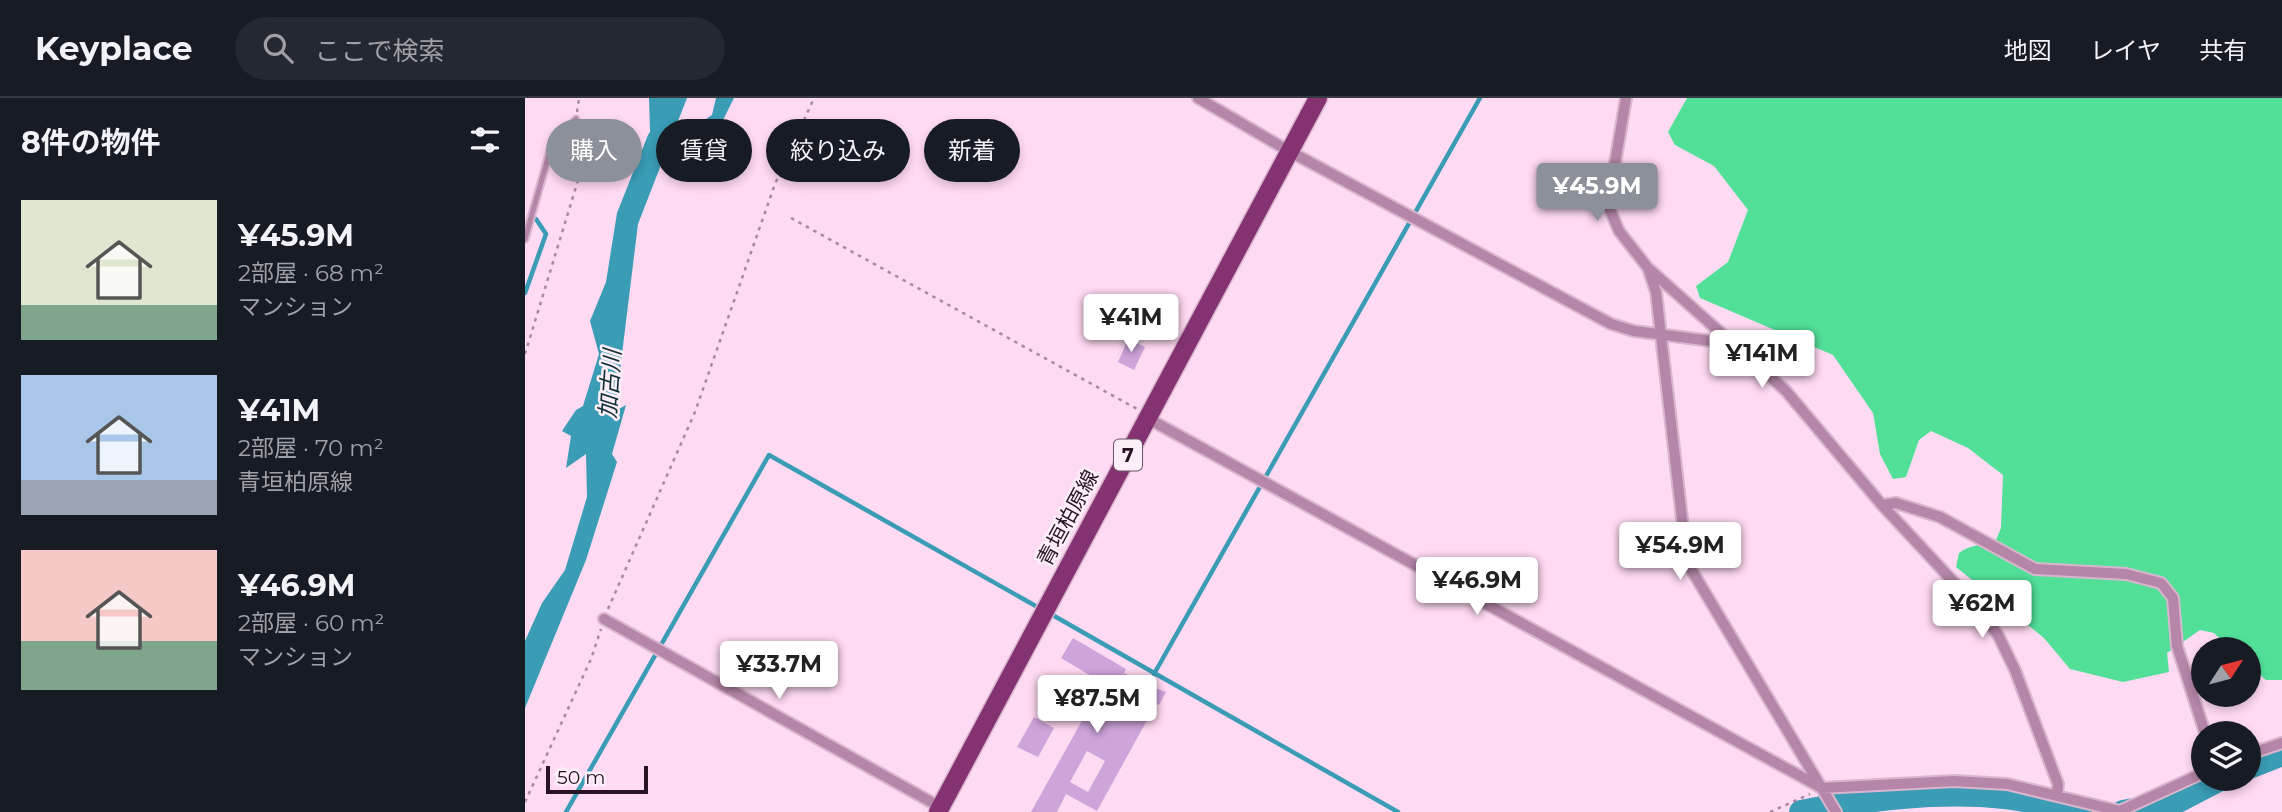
<!DOCTYPE html>
<html lang="ja">
<head>
<meta charset="utf-8">
<style>
  body { margin:0; font-family:Montserrat,"Noto Sans JP",sans-serif; background:#242831; color:#f1f3f6; height:100vh; display:flex; flex-direction:column; font-size:26px; white-space:nowrap }
  * { box-sizing:border-box; margin:0 }
  p { font-size:23px; color:#9ea1a6 }
  .icon { flex:none; width:38px; height:38px; fill:none; stroke:currentColor; stroke-width:2; stroke-linecap:round; stroke-linejoin:round }
  .map { position:relative; flex:1; overflow:hidden }
  .drawer { display:flex; flex-direction:column; background:#171b24; width:525px }
  .drawer>* { flex:none }
  .banner { position:absolute; left:21px; top:21px; width:665px; height:63px; display:flex; gap:14px }
  .needle { width:46px; rotate:54deg }
  .fabs { position:absolute; left:1666px; top:539px; display:grid; gap:14px }
  .fabs a { display:grid; place-items:center; width:70px; height:70px; border-radius:50%; background:#171b24; box-shadow:0 4px 10px #0003; font-size:35px }
  .scale { position:absolute; left:21px; bottom:18px; width:102px; box-sizing:border-box; padding-left:7px; border:4px solid #2a1424; border-top:0; font-size:19px; line-height:24px; white-space:nowrap; color:#2a1424; -webkit-text-stroke:5px #fceff8; paint-order:stroke }
  .price { position:absolute; translate:-50% -60px; padding:0 16px; border-radius:7px; background:#fff; color:#222; font-size:23px; line-height:46px; filter:drop-shadow(0 2px 4px #0008) }
  .price::after { content:''; position:absolute; left:50%; top:42px; width:21px; height:16px; margin-left:-10px; background:inherit; clip-path:polygon(0 0,100% 0,50% 100%) }
  .price.selected { background:#8c9099; color:#fff }
  ul { padding:0; list-style:none }
  li { display:flex; align-items:center; gap:21px; height:175px; padding:0 21px }
  li span { display:grid; place-items:center; flex:none; width:196px; height:140px; border-radius:0px; color:#555 }
  li>.icon { margin-inline-start:auto }
  span .icon { width:84px; height:84px; fill:#fffc; stroke-width:1 }
  li b { font-size:30px }
  h2 { display:flex; justify-content:space-between; align-items:center; height:84px; padding:0 21px; font-size:30px }
  .chip { padding:0 24px; border-radius:32px; background:#171b24; box-shadow:0 4px 10px #0003; font-size:24px; line-height:63px }
  .chip.selected { background:#8c9099; color:#fff }
  header { display:flex; align-items:center; gap:42px; box-sizing:border-box; height:98px; padding:0 35px; background:#171b24; border-bottom:2px solid #363941 }
  header strong { font-size:33px }
  nav { display:flex; gap:38px; margin-inline-start:auto; font-size:24px }
  .search { width:490px; height:63px; background:#242831; display:flex; align-items:center; gap:18px; box-sizing:border-box; padding:0 24px; border-radius:38px; color:#9ea1a6; font-size:26px }
  main { display:flex; flex:1; min-height:0 }
  .map>svg:first-child { display:block }
</style>
</head>
<body>
<header>
<strong>Keyplace</strong>
<div class="search"><svg class="icon" aria-label="search" viewBox="0 0 24 24"><circle cx="10" cy="10" r="6"/><path d="M15 15l6 6"/></svg>ここで検索</div>
<nav><a>地図</a><a>レイヤ</a><a>共有</a></nav>
</header>
<main>
<section class="drawer">
<h2>8件の物件<svg class="icon" aria-label="filters" viewBox="0 0 24 24"><path d="M4 7h16M4 17h16"/><circle cx="9" cy="7" r="2"/><circle cx="15" cy="17" r="2"/></svg></h2>
<ul>
<li><span style="background:linear-gradient(#dfe7d0 75%,#7fa58c 0)"><svg class="icon" aria-label="home" viewBox="0 0 24 24"><path d="M3 11l9-7 9 7M6 9v11h12V9"/></svg></span><div><b>¥45.9M</b><p>2部屋 · 68 m²</p><p>マンション</p></div></li>
<li><span style="background:linear-gradient(#a9c7e8 75%,#9aa5b1 0)"><svg class="icon" aria-label="home" viewBox="0 0 24 24"><path d="M3 11l9-7 9 7M6 9v11h12V9"/></svg></span><div><b>¥41M</b><p>2部屋 · 70 m²</p><p>青垣柏原線</p></div></li>
<li><span style="background:linear-gradient(#f6c9c9 65%,#7fa58c 0)"><svg class="icon" aria-label="home" viewBox="0 0 24 24"><path d="M3 11l9-7 9 7M6 9v11h12V9"/></svg></span><div><b>¥46.9M</b><p>2部屋 · 60 m²</p><p>マンション</p></div></li>
</ul>
</section>
<div class="map">
<svg width="1757" height="714" viewBox="0 0 1757 714">
  <rect width="100%" height="100%" fill="#ffdaf3"/>
  <path fill="#52e099" d="M 1162,0 L 1757,0 L 1757,582 L 1741,582 L 1724,567 L 1724,551 L 1706,551 L 1689,535 L 1675,532 L 1642,555 L 1644,574 L 1598,584 L 1545,571 L 1519,540 L 1431,469 L 1434,455 C 1446,446 1457,448 1471,442 L 1476,430 L 1478,377 L 1443,350 L 1406,333 L 1394,342 L 1381,379 L 1368,381 L 1355,356 L 1348,315 L 1308,257 L 1175,200 L 1171,188 L 1203,164 L 1223,112 L 1189,68 L 1150,47 L 1143,34 Z"/>
  <path fill="#3a9cb5" d="M 146,0 L 162,0 L 113,126 L 90,313 L 101,307 L 87,356 L 92,364 L 61,462 L 0,610 L 0,543 L 17,505 L 40,472 L 62,399 L 61,356 L 41,370 L 46,338 L 37,333 L 51,312 L 58,308 L 74,256 L 65,223 L 81,184 L 92,115 L 123,37 Z
    M 191,0 L 209,0 L 183,52 L 188,28 L 166,31 L 187,17 Z"/>
  <g fill="none" stroke-linecap="round" stroke-linejoin="round">
    <path stroke="#3a9cb5" stroke-width="4.5" d="M 0,195 L 21,136 L 11,121
      M 524,515 L 873,714
      M 629,576 L 955,0
      M 41,714 L 244,357 L 516,511"/>
    <path stroke="#3a9cb5" stroke-width="24" d="M 136,0 L 137,32
      M 1724,669 L 1757,656
      M 1276,714 C 1343,701 1411,692 1480,699 C 1505,702 1530,709 1555,714
      M 1598,714 L 1651,704 L 1695,681"/>
  </g>
  <path fill="#cea5db" fill-rule="evenodd" d="M 603,241 L 620,249 L 609,272 L 593,264 Z
    M 548,540 L 601,571 L 599,575 L 603,577 L 591,599 L 609,609 L 614,608 L 625,588 L 641,594 L 634,607 L 631,606 L 572,713 L 541,696 L 532,714 L 506,714 L 578,585 L 536,560 ZM 562,653 L 580,663 L 563,694 L 545,684 Z
    M 509,619 L 529,630 L 513,659 L 492,649 Z"/>
  <g fill="none" stroke-linecap="round" stroke-linejoin="round">
    <defs>
      <path id="service" d="M 0,141 L 26,49 L 51,21"/>
      <path id="minor" d="M 673,0 L 762,52 L 1086,226 L 1109,233 L 1210,246
        M 1101,0 L 1083,107 L 1094,133 L 1123,170 L 1131,194 L 1160,447 L 1166,471 L 1311,714
        M 1123,170 L 1261,293 L 1357,407 L 1451,508 L 1473,537 L 1490,572 L 1533,686 L 1532,698
        M 622,320 L 1297,690 L 1429,683 L 1482,686 L 1599,714
        M 1357,407 L 1371,405 L 1415,419 L 1510,471 L 1601,476 L 1636,485 L 1648,500 L 1652,548 L 1680,635
        M 79,521 L 415,709
        M 1724,656 L 1757,645
        M 1597,712 L 1678,675"/>
      <path id="primary" d="M 413,714 L 793,0"/>
    </defs>
    <use href="#service" stroke="#d9b6ce" stroke-width="9"/>
    <use href="#minor" stroke="#d9b6ce" stroke-width="14"/>
    <use href="#primary" stroke="#d9b6ce" stroke-width="21"/>
    <path stroke="#a8899e" stroke-width="2.5" stroke-dasharray="3.5 5" stroke-linecap="butt" d="M 52,14 L 54,0
      M 266,120 L 612,311
      M 0,256 L 54,79
      M 83,511 L 170,314 L 250,86 L 289,0
      M 0,704 L 66,561 L 76,531
      M 1245,714 L 1285,696"/>
    <use href="#service" stroke="#b586a7" stroke-width="5"/>
    <use href="#minor" stroke="#b586a7" stroke-width="10"/>
    <use href="#primary" stroke="#843271" stroke-width="18"/>
  </g>
  <g text-anchor="middle" stroke-width="5" stroke-linejoin="round" paint-order="stroke">
    <rect fill="#fceff8" stroke="#695664" stroke-width="2" x="589" y="341.5" width="28" height="31" rx="5"/>
    <g font-size="19" font-weight="bold" fill="#2a1424">
      <text x="603" y="364">7</text>
    </g>
    <g font-size="21" fill="#2a1424" stroke="#fceff8">
      <text transform="translate(543 420) rotate(-62)" y="7">青垣柏原線</text>
    </g>
    <g font-size="23" font-style="italic" fill="#112f36" stroke="#fceff8">
      <text transform="translate(85 286) rotate(-86)" y="8">加古川</text>
    </g>
  </g>
</svg>
<div class="fabs">
<a><svg class="needle" viewBox="-14 -14 28 28"><path d="M0-13l5 13h-10z" fill="#e53935"/><path d="M0 13l5-13h-10z" fill="#9ea1a6"/></svg></a>
<a><svg class="icon" aria-label="layers" viewBox="0 0 24 24"><path d="M12 4l9 5-9 5-9-5zM3 14l9 5 9-5"/></svg></a>
</div>
<div class="scale">50 m</div>
<b class="price selected" style="left:1072px;top:125px">¥45.9M</b>
<b class="price" style="left:606px;top:256px">¥41M</b>
<b class="price" style="left:1237px;top:292px">¥141M</b>
<b class="price" style="left:1155px;top:484px">¥54.9M</b>
<b class="price" style="left:952px;top:519px">¥46.9M</b>
<b class="price" style="left:1457px;top:542px">¥62M</b>
<b class="price" style="left:254px;top:603px">¥33.7M</b>
<b class="price" style="left:572px;top:637px">¥87.5M</b>
<div class="banner">
<a class="chip selected">購入</a>
<a class="chip">賃貸</a>
<a class="chip">絞り込み</a>
<a class="chip">新着</a>
</div>
</div>
</main>
</body>
</html>
